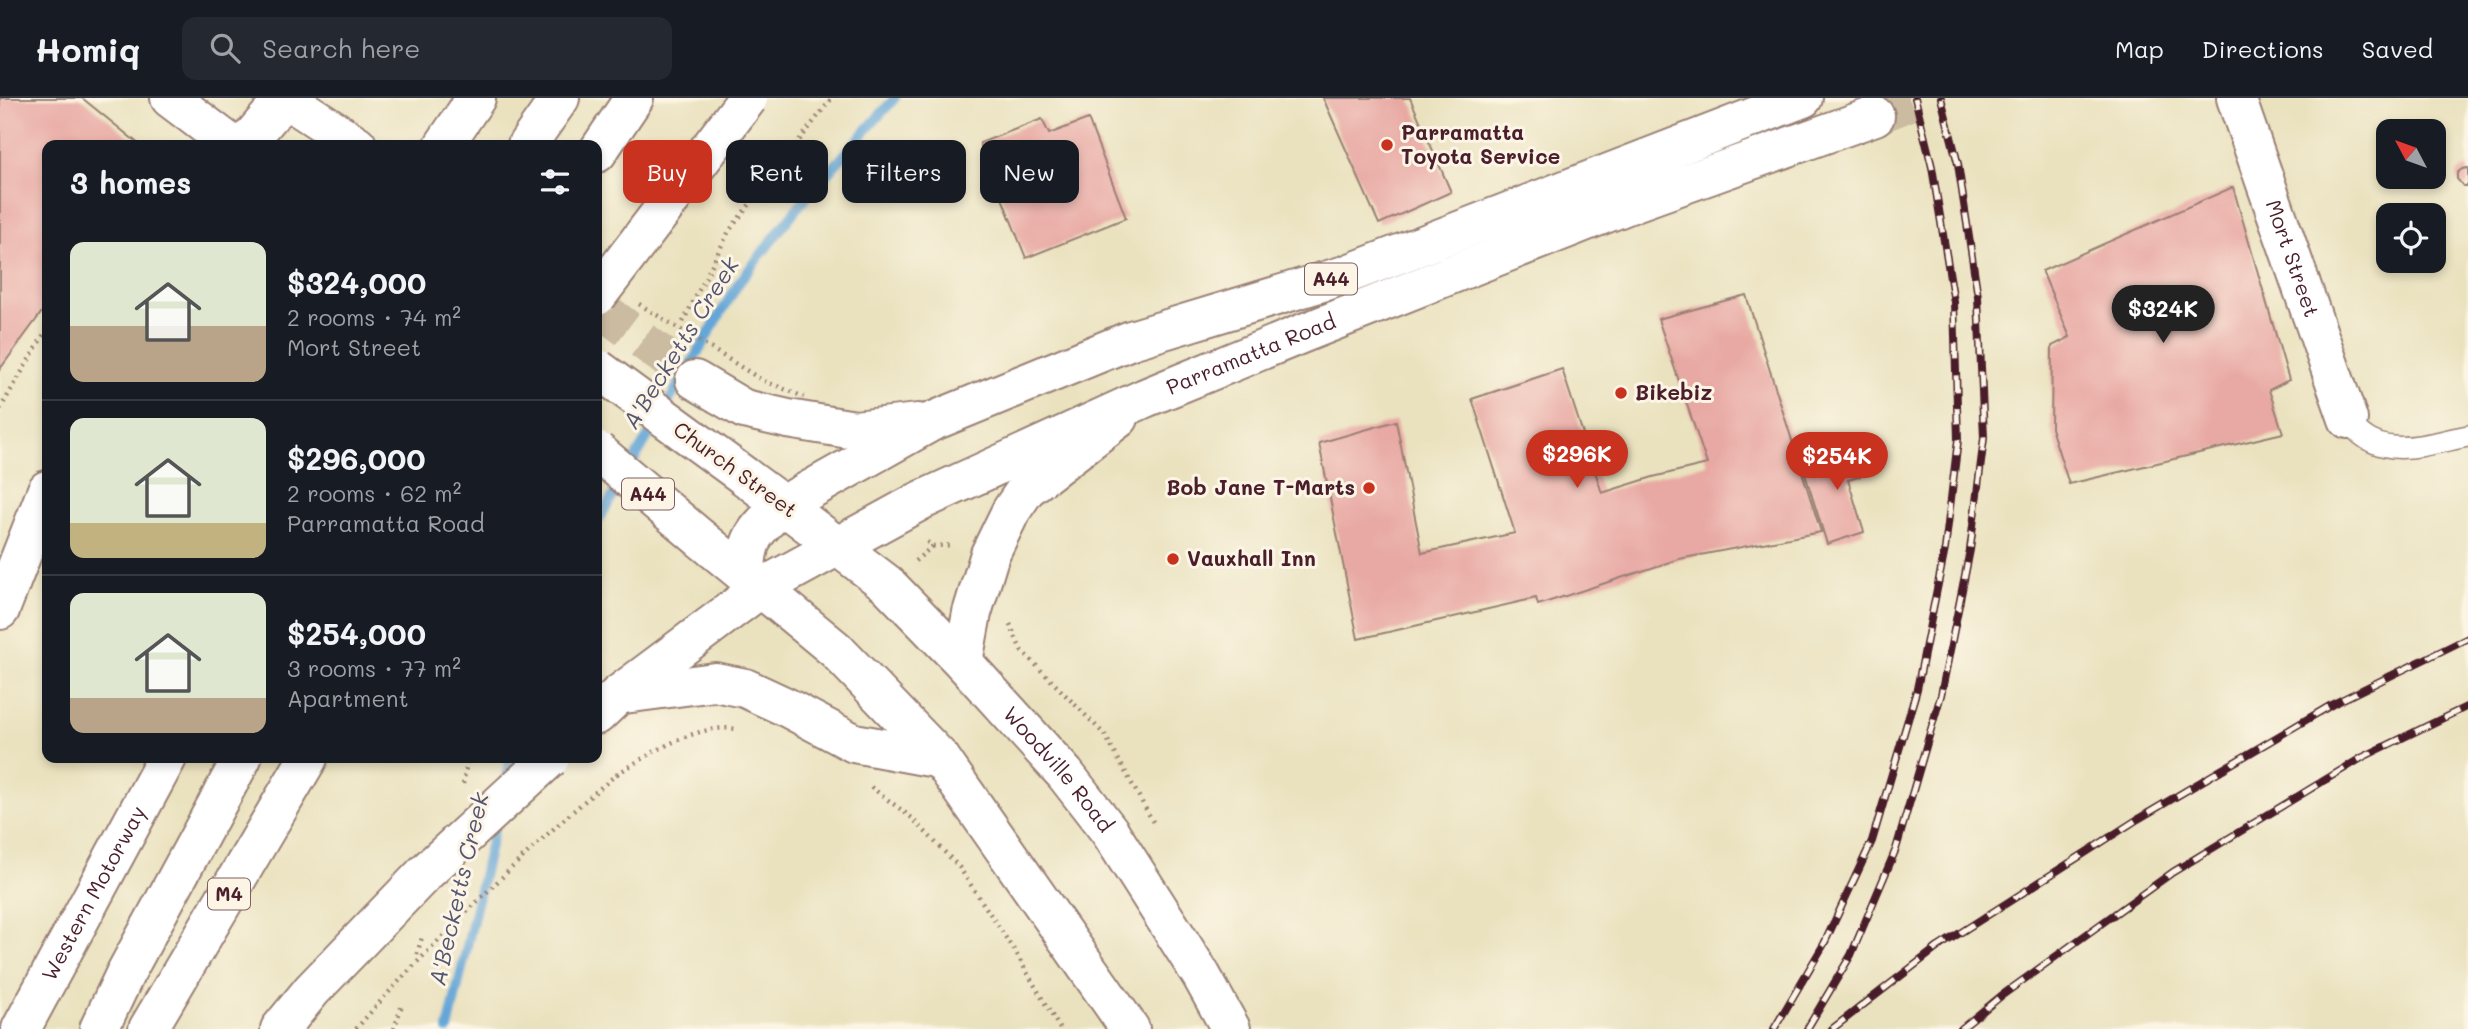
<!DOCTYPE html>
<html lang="en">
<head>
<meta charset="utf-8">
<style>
  body { margin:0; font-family:Mali,sans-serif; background:#242831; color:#f1f3f6; height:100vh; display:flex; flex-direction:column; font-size:26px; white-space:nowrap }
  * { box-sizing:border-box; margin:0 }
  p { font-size:23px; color:#9ea1a6 }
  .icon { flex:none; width:38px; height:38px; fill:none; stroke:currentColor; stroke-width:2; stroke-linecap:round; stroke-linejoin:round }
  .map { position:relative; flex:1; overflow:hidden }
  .drawer { position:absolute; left:42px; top:42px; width:560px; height:623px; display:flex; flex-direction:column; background:#171b24; border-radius:14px; box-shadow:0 4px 10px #0003 }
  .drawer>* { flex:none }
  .banner { position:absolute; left:623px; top:42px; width:665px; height:63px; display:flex; gap:14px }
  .needle { width:46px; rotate:311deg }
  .buttons { position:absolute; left:2376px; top:21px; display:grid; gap:14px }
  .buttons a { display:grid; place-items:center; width:70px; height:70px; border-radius:14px; background:#171b24; box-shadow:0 4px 10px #0003; font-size:35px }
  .price { position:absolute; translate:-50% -60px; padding:0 16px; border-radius:24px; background:#c8321e; color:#fff; font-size:23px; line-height:46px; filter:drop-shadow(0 2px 4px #0008) }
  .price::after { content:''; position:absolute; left:50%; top:42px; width:21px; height:16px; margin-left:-10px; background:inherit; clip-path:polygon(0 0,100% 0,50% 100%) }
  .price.selected { background:#222; color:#fff }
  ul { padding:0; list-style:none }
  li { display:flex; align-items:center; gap:21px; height:175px; padding:0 28px }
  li+li { border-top:2px solid #363941 }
  li span { display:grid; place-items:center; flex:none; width:196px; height:140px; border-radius:14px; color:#555 }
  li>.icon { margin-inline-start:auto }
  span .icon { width:84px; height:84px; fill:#fffc; stroke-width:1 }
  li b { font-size:30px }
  h2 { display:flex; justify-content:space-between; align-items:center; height:84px; padding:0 28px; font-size:30px }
  .pill { padding:0 24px; border-radius:14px; background:#171b24; box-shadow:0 4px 10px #0003; font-size:24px; line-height:63px }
  .pill.selected { background:#c8321e; color:#fff }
  header { display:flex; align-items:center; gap:42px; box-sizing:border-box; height:98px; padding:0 35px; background:#171b24; border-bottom:2px solid #363941 }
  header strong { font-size:33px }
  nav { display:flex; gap:38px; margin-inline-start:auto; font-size:24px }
  .search { width:490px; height:63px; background:#242831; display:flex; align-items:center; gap:18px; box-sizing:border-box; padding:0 24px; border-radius:14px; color:#9ea1a6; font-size:26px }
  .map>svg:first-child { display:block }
</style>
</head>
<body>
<header>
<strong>Homiq</strong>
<div class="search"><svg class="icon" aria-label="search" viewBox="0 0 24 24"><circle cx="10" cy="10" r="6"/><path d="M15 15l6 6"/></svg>Search here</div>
<nav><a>Map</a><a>Directions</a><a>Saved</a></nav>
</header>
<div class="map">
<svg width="2468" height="931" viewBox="0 0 2468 931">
  <rect width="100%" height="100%" fill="#fcf5e5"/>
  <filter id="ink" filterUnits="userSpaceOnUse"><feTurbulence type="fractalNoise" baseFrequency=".0143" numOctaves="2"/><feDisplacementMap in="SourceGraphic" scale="14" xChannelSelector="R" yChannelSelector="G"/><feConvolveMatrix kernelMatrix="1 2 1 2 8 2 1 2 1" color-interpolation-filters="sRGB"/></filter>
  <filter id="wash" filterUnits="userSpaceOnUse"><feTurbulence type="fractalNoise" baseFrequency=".00686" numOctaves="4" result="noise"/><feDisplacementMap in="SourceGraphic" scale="28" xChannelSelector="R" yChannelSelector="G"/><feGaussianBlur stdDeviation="1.57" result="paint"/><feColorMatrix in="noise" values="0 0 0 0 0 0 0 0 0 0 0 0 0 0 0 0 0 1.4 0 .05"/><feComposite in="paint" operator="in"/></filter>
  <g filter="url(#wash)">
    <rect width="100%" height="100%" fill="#eae2bf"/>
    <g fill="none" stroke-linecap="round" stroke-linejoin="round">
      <path stroke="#63a6d7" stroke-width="10" d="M 597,425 L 738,186 L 797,110 L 895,0
        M 504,686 L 510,660
        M 448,931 L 495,726"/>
    </g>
    <g id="blocks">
      <path fill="#e8a8a3" d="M 0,0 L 82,0 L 140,47 L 47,47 L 47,207 L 0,271 Z
        M 1323,0 L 1410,0 L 1451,94 L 1379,126 Z
        M 1042,21 L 1049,36 L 1088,21 L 1126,120 L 1026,160 L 980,45 Z
        M 2468,70 L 2468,88 L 2463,88 L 2457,81 L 2457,75 L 2462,71 Z
        M 2233,89 L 2289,282 L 2269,292 L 2283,335 L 2069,386 L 2051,330 L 2052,248 L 2070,239 L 2042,173 Z
        M 1746,197 L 1821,434 L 1679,461 L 1538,507 L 1536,500 L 1358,541 L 1319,345 L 1396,323 L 1422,455 L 1515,435 L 1472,301 L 1562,271 L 1602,395 L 1653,379 L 1707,366 L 1658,221 Z
        M 1864,347 L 1872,375 L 1848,382 L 1864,434 L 1827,446 L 1802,366 Z"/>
    </g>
  </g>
  <g filter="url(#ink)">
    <use href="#blocks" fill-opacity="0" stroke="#9a8075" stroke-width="2"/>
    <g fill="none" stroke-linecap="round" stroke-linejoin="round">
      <path stroke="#cabba1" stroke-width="38" stroke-dasharray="38 19" stroke-linecap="butt" d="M 1875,18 L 1920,0
        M 597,208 L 695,282"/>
      <defs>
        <path id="lane" d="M 2348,321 C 2376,366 2425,346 2468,338"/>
        <g id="street">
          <path id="s1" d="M 2236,0 L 2348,321"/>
          <path d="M 444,47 L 476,0"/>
        </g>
        <g id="primary">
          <path id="s2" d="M 746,477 C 746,439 756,432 783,407 L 887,486 L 963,564 L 1065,676 L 1110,734 L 1201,877 L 1231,931"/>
          <path d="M 761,490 L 836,552 L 941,661 L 1130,931"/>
          <path d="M 963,564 L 972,515 L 990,456 L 1011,413 L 1026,391 L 1119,320"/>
        </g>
        <g id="highway">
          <path d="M 170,0 L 232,47"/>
          <path d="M 285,0 L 357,47"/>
          <path d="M 245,47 L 285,0"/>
          <path d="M 527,47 L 560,0"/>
          <path d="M 597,55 L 634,0"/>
          <path d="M 695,282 L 744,311 L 788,321 L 855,332 L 918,325"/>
          <path d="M 744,378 L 783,407 L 931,324 L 1131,242 L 1345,177 L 1803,0"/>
          <path d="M 700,440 L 761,490"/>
          <path d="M 0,512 L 47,392"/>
          <path d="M 624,596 L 715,584 L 745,590 L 786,609 L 854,645 L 941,661"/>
          <path id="s3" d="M 597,617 L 618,597 L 761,490 L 920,403 L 1145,300 L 1306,234 L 1637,103 L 1875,18"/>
          <path id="s4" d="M 21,931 L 167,660"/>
          <path d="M 99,931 L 125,876 L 242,660"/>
          <path d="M 148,931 L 308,660"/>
          <path d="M 280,931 L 312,892 L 425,775"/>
        </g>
      </defs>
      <use href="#lane" stroke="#9a8075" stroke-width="24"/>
      <use href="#street" stroke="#9a8075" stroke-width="42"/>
      <use href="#primary" stroke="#9a8075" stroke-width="42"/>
      <use href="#highway" stroke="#9a8075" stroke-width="42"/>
      <path stroke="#9a8075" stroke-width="4.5" stroke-dasharray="2 5" stroke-linecap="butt" d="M 683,224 L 729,133 L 832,0
        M 0,311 L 47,231
        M 927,444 L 933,448 L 952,447
        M 915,463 L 933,448
        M 1010,526 L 1021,552 L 1105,637 L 1153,724
        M 617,676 C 650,656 696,625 736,631
        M 463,686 L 468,660
        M 871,689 L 912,720 L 959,769 L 1014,852 L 1060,931
        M 417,856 L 423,836
        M 394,931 L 402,907"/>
      <use href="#lane" stroke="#fff" stroke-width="21"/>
      <use href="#street" stroke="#fff" stroke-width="38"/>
      <use href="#primary" stroke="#fff" stroke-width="38"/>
      <use href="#highway" stroke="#fff" stroke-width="38"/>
      <defs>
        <path id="rail" d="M 1774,931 L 1824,846 L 1872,743 L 1917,591 L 1945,451 L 1958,342 L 1954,204 L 1932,69 L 1915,0
          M 1807,931 L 1851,857 L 1896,751 L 1941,597 L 1970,452 L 1984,340 L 1978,199 L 1958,66 L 1941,0
          M 1832,931 L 1938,849 L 2138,721 L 2333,606 L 2468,540
          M 1961,931 L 2001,898 L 2173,774 L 2363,659 L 2468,608"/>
      </defs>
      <use href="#rail" stroke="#4a1f2b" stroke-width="8"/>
      <use href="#rail" stroke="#fcf5e5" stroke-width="5" stroke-dasharray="16" stroke-linecap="butt"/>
      <defs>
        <path id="highway-bridge" d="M 597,198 L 748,0
          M 598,271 L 744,378
          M 597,353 L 700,440
          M 425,775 L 550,660"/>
      </defs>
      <use href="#highway-bridge" stroke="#9a8075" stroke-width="42" stroke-linecap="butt"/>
      <path stroke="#9a8075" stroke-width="4.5" stroke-dasharray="2 5" stroke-linecap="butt" d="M 639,206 L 762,282 L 804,299
        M 356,931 C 385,897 416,865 448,833 C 502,778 557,725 617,676"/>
      <use href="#highway-bridge" stroke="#fff" stroke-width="38"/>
    </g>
  </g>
  <g fill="#c8321e" stroke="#fcf5e5" stroke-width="2.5">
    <circle cx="1387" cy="47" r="7"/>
    <circle cx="1621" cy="295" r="7"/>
    <circle cx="1369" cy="390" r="7"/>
    <circle cx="1173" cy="461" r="7"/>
  </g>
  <g text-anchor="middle" stroke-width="6" stroke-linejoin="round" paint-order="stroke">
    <g fill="#fcf5e5" stroke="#7f5f63" stroke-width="2">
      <rect x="1305" y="165.5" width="52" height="31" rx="5"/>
      <rect x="622" y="380.5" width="52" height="31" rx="5"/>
      <rect x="208" y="780.5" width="42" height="31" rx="5"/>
    </g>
    <g font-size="19" font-weight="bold" fill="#4a1f2b">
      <text x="1331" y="188">A44</text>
      <text x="648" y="403">A44</text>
      <text x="229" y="803">M4</text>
    </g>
    <g font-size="21" font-weight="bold" fill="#4a1f2b" stroke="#fcf5e5" text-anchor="start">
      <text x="1401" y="42">Parramatta<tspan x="1401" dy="24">Toyota Service</tspan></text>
      <text x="1635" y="302">Bikebiz</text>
      <text x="1355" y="397" text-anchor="end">Bob Jane T-Marts</text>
      <text x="1187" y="468">Vauxhall Inn</text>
    </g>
    <g font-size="21" fill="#4a1f2b" stroke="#fcf5e5">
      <text dy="7" stroke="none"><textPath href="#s1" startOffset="170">Mort Street</textPath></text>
      <text dy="7" stroke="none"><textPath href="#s3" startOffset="751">Parramatta Road</textPath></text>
      <text transform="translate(735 372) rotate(36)" y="7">Church Street</text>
      <text dy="7" stroke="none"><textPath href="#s2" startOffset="466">Woodville Road</textPath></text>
      <text dy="7" stroke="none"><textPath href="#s4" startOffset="154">Western Motorway</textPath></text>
    </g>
    <g font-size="23" font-style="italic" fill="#545570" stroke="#fcf5e5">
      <text transform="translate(681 245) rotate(-58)" y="8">A'Becketts Creek</text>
      <text transform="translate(459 791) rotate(-77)" y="8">A'Becketts Creek</text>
    </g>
  </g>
</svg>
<div class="buttons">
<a><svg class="needle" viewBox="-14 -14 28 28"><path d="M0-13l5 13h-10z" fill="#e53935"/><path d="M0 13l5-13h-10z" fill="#9ea1a6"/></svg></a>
<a><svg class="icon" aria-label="locate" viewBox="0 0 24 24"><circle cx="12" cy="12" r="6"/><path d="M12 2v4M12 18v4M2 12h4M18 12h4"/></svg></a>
</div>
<b class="price selected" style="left:2163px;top:247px">$324K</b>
<b class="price" style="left:1577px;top:392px">$296K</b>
<b class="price" style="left:1837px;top:394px">$254K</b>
<div class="banner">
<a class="pill selected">Buy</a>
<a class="pill">Rent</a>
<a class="pill">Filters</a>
<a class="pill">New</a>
</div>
<section class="drawer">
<h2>3 homes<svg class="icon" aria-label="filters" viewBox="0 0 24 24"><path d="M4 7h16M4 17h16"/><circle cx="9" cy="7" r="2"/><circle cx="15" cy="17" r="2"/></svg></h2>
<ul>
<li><span style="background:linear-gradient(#dfe7d0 60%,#b9a48a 0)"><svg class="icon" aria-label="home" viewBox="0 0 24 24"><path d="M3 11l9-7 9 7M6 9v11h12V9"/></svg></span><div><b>$324,000</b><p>2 rooms · 74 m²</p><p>Mort Street</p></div></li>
<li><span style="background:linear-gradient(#dfe7d0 75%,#c2b280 0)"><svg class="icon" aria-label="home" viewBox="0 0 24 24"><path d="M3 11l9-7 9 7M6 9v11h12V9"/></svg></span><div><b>$296,000</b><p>2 rooms · 62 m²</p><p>Parramatta Road</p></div></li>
<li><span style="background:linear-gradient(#dfe7d0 75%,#b9a48a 0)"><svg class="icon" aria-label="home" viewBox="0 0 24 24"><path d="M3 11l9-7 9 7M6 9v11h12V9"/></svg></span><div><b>$254,000</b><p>3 rooms · 77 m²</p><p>Apartment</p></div></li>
</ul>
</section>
</div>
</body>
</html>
